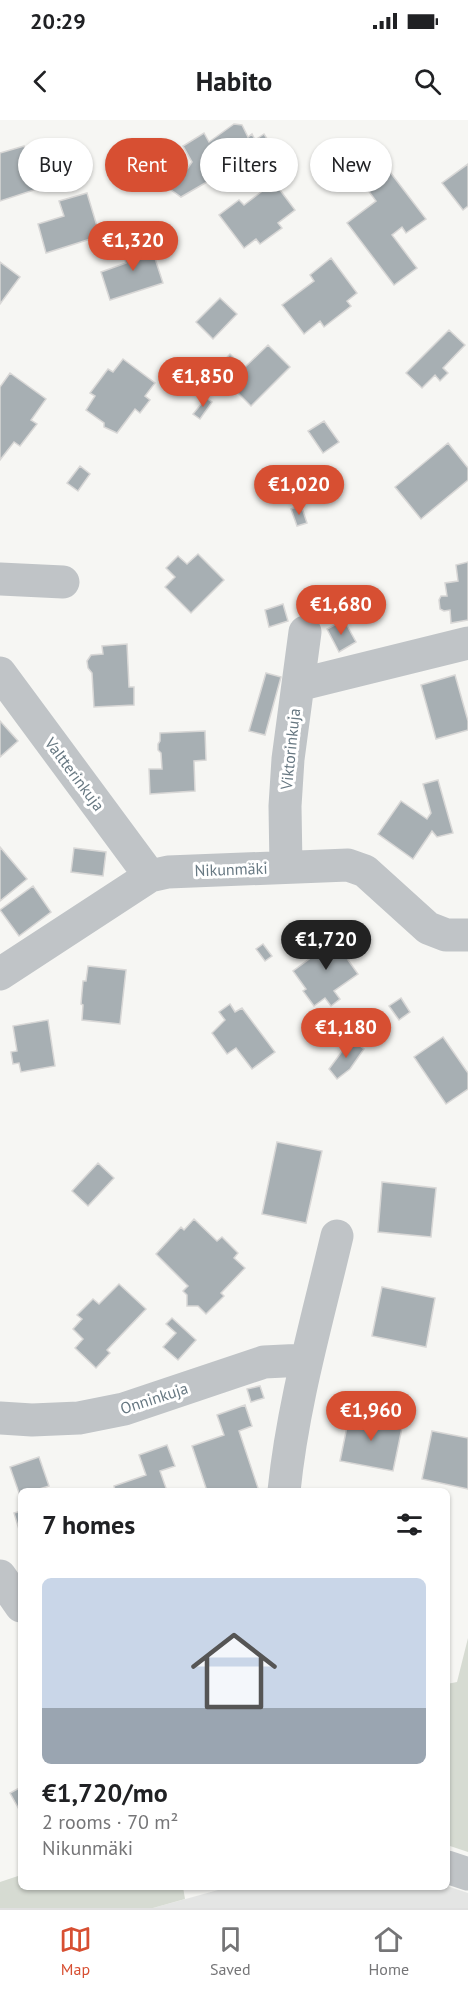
<!DOCTYPE html>
<html lang="en">
<head>
<meta charset="utf-8">
<style>
  body { margin:0; font-family:"PT Sans",sans-serif; background:#f6f6f6; color:#202124; height:100vh; display:flex; flex-direction:column; font-size:22px; white-space:nowrap }
  * { box-sizing:border-box; margin:0 }
  p { font-size:20px; color:#757577 }
  .icon { flex:none; width:33px; height:33px; fill:none; stroke:currentColor; stroke-width:2; stroke-linecap:round; stroke-linejoin:round }
  .map { position:relative; flex:1; overflow:hidden }
  .sheet { position:absolute; left:18px; top:1368px; width:432px; height:402px; display:flex; flex-direction:column; background:#fff; border-radius:9px; box-shadow:0 2px 4px #0004 }
  .sheet>* { flex:none }
  .top-card { position:absolute; left:18px; top:18px; width:432px; height:54px; display:flex; gap:12px }
  .price { position:absolute; translate:-50% -51px; padding:0 14px; border-radius:21px; background:#d74f32; color:#fff; font-size:20px; line-height:39px; filter:drop-shadow(0 2px 3px #0008) }
  .price::after { content:''; position:absolute; left:50%; top:36px; width:18px; height:14px; margin-left:-9px; background:inherit; clip-path:polygon(0 0,100% 0,50% 100%) }
  .price.on { background:#222; color:#fff }
  ul { padding:0; list-style:none }
  li { display:grid; align-content:center; gap:12px; height:318px; padding:0 24px }
  li span { display:grid; place-items:center; height:186px; border-radius:9px; color:#555 }
  li>.icon { margin-inline-start:auto }
  span .icon { width:108px; height:108px; fill:#fffc; stroke-width:1 }
  li b { font-size:26px }
  h2 { display:flex; justify-content:space-between; align-items:center; height:72px; padding:0 24px; font-size:26px }
  .tag { padding:0 21px; border-radius:27px; background:#fff; box-shadow:0 2px 4px #0004; font-size:21px; line-height:54px }
  .tag.on { background:#d74f32; color:#fff }
  .status { display:flex; justify-content:space-between; align-items:center; height:42px; padding:0 30px; background:#fff; direction:ltr }
  .status svg { height:16px; fill:currentColor }
  header { display:flex; justify-content:space-between; align-items:center; height:78px; padding:0 24px; background:#fff; font-size:27px; font-weight:700 }
  .menu { display:flex; justify-content:space-around; align-items:center; height:84px; border-top:2px solid #e0e0e0; background:#fff; font-size:16px; color:#757577 }
  .menu a { display:grid; justify-items:center; gap:3px }
  .menu .on { color:#d74f32 }
  .map>svg:first-child { display:block }
</style>
</head>
<body>
<div class="status"><b>20:29</b><svg viewBox="0 0 49 12"><path d="M0 12V9h3v3zM5 12V6h3v6zM10 12V3h3v9zM15 12V0h3v12zM26 1h20v11H26zM47 4h2v5h-2z"/></svg></div>
<header><svg class="icon" aria-label="back" viewBox="0 0 24 24"><path d="M15 5l-7 7 7 7"/></svg>Habito<svg class="icon" aria-label="search" viewBox="0 0 24 24"><circle cx="10" cy="10" r="6"/><path d="M15 15l6 6"/></svg></header>
<div class="map">
<svg width="468" height="1788" viewBox="0 0 468 1788">
  <rect width="100%" height="100%" fill="#f6f6f3"/>
  <path fill="#e4e5e4" d="M 447,1766 L 468,1773 L 468,1788 L 153,1788 L 229,1767 Z"/>
  <path fill="#d6dbd2" d="M 468,1518 L 468,1732 L 447,1725 L 447,1564 L 457,1562 Z
    M 21,1755 L 21,1767 L 183,1767 L 185,1779 L 153,1788 L 0,1788 L 0,1762 Z"/>
  <path fill="#a7afb3" stroke="#d8d7d6" stroke-width="1.5" d="M 234,4 L 242,5 L 248,17 L 252,14 L 255,20 L 264,14 L 271,25 L 181,77 L 167,67 L 172,61 L 163,54 L 173,40 L 186,51 L 192,42 L 183,26 L 204,13 L 209,22 Z
    M 24,26 L 37,69 L 0,81 L 0,33 Z
    M 468,44 L 468,86 L 463,90 L 442,63 Z
    M 390,52 L 426,99 L 406,113 L 402,107 L 392,115 L 417,148 L 394,165 L 347,103 L 376,81 L 367,69 Z
    M 274,62 L 295,90 L 278,103 L 282,108 L 260,124 L 256,119 L 244,128 L 219,95 L 239,80 L 244,85 Z
    M 87,73 L 100,116 L 46,133 L 38,104 L 64,96 L 59,81 Z
    M 149,120 L 163,163 L 110,180 L 101,152 L 126,143 L 122,129 Z
    M 331,138 L 357,173 L 347,181 L 351,186 L 324,207 L 320,201 L 304,214 L 282,185 L 314,161 L 310,155 Z
    M 0,142 L 20,157 L 0,184 Z
    M 220,178 L 237,194 L 213,219 L 196,202 Z
    M 449,210 L 465,225 L 443,248 L 448,253 L 440,261 L 435,255 L 422,268 L 406,253 Z
    M 268,225 L 290,247 L 251,286 L 215,250 L 230,234 L 244,248 Z
    M 123,239 L 155,263 L 145,276 L 150,280 L 140,293 L 135,289 L 117,313 L 104,307 L 104,303 L 86,290 L 95,276 L 90,273 L 108,249 L 113,252 Z
    M 10,253 L 46,279 L 31,300 L 37,304 L 20,326 L 14,322 L 0,340 L 0,267 Z
    M 206,278 L 212,282 L 200,299 L 193,294 Z
    M 324,301 L 339,322 L 323,333 L 308,311 Z
    M 448,323 L 468,348 L 468,360 L 421,399 L 395,367 Z
    M 80,346 L 90,354 L 78,371 L 67,363 Z
    M 301,385 L 307,403 L 297,406 L 291,389 Z
    M 198,434 L 224,460 L 191,493 L 165,467 L 175,457 L 166,448 L 178,436 L 187,444 Z
    M 468,442 L 468,500 L 451,503 L 450,490 L 444,491 L 440,489 L 439,480 L 441,476 L 447,476 L 445,463 L 458,461 L 456,445 Z
    M 283,484 L 288,501 L 269,507 L 265,490 Z
    M 344,500 L 356,522 L 339,532 L 327,509 Z
    M 127,524 L 129,567 L 134,567 L 134,585 L 94,587 L 92,553 L 88,548 L 87,541 L 91,535 L 103,534 L 102,526 Z
    M 266,553 L 281,557 L 265,615 L 249,611 Z
    M 455,555 L 468,601 L 468,610 L 436,619 L 421,565 Z
    M 0,601 L 18,621 L 0,637 Z
    M 205,611 L 206,640 L 194,641 L 195,671 L 150,674 L 149,649 L 162,649 L 161,633 L 158,630 L 158,624 L 160,621 L 160,613 Z
    M 438,660 L 453,713 L 437,717 L 432,711 L 413,739 L 378,714 L 401,681 L 427,699 L 431,693 L 423,664 Z
    M 0,727 L 27,759 L 0,781 Z
    M 74,728 L 106,732 L 103,756 L 71,752 Z
    M 33,766 L 51,792 L 19,816 L 0,790 Z
    M 330,816 L 336,825 L 345,819 L 356,834 L 348,840 L 358,854 L 334,871 L 340,879 L 331,886 L 325,878 L 314,886 L 303,871 L 306,869 L 293,851 L 309,839 L 305,834 Z
    M 263,824 L 272,836 L 265,841 L 256,829 Z
    M 88,846 L 126,850 L 120,904 L 82,900 L 83,885 L 81,884 L 83,861 L 86,861 Z
    M 401,878 L 410,892 L 399,900 L 389,886 Z
    M 230,884 L 235,892 L 242,888 L 275,932 L 252,949 L 236,928 L 227,934 L 212,913 L 225,900 L 219,892 Z
    M 48,900 L 55,946 L 21,952 L 19,943 L 13,944 L 11,932 L 17,931 L 13,906 Z
    M 443,917 L 468,953 L 468,969 L 446,984 L 414,937 Z
    M 351,919 L 364,929 L 350,949 L 337,959 L 329,949 Z
    M 277,1022 L 322,1031 L 306,1103 L 262,1094 Z
    M 98,1043 L 114,1058 L 88,1086 L 72,1071 Z
    M 382,1062 L 436,1068 L 431,1117 L 378,1112 Z
    M 194,1099 L 217,1121 L 222,1117 L 238,1133 L 234,1138 L 245,1148 L 221,1173 L 224,1176 L 206,1194 L 198,1186 L 187,1186 L 187,1175 L 183,1171 L 188,1166 L 156,1134 L 181,1107 L 184,1110 Z
    M 119,1164 L 146,1189 L 107,1230 L 110,1233 L 96,1248 L 75,1228 L 83,1219 L 73,1209 L 82,1199 L 77,1195 L 93,1179 L 99,1184 Z
    M 382,1167 L 435,1178 L 426,1227 L 372,1216 Z
    M 172,1198 L 196,1220 L 178,1240 L 163,1227 L 176,1213 L 166,1204 Z
    M 260,1266 L 264,1278 L 251,1282 L 247,1269 Z
    M 245,1285 L 252,1306 L 239,1311 L 259,1371 L 207,1371 L 192,1326 L 224,1315 L 217,1295 Z
    M 350,1292 L 403,1303 L 393,1351 L 340,1341 Z
    M 432,1311 L 468,1318 L 468,1369 L 422,1359 Z
    M 167,1325 L 175,1346 L 160,1351 L 167,1371 L 115,1371 L 114,1366 L 146,1355 L 139,1335 Z
    M 39,1337 L 49,1366 L 33,1371 L 21,1371 L 20,1376 L 10,1347 Z
    M 21,1391 L 21,1416 L 14,1393 Z
    M 21,1667 L 21,1693 L 10,1673 Z"/>
  <g fill="none" stroke-linecap="round" stroke-linejoin="round">
    <path stroke="#c0c4c7" stroke-width="33" d="M 0,459 L 63,462
      M 0,553 L 150,756
      M 298,565 L 468,523
      M 286,747 L 285,686 L 288,639 L 305,512
      M 0,854 L 150,756 L 168,752 L 348,745 L 365,751 L 428,808 L 446,815 L 468,815
      M 0,1298 L 32,1300 L 79,1298 L 124,1289 L 264,1242 L 305,1240
      M 284,1371 C 293,1283 317,1201 337,1116
      M 0,1456 L 21,1486
      M 447,1747 L 468,1754"/>
  </g>
  <g text-anchor="middle" stroke-width="6" stroke-linejoin="round" paint-order="stroke">
    <g font-size="16" fill="#677882" stroke="#fff">
      <text transform="translate(290 629) rotate(-84)" y="6">Viktorinkuja</text>
      <text transform="translate(75 654) rotate(53)" y="6">Valtterinkuja</text>
      <text transform="translate(231 749) rotate(-2)" y="6">Nikunmäki</text>
      <text transform="translate(154 1278) rotate(-18)" y="6">Onninkuja</text>
    </g>
  </g>
</svg>
<b class="price" style="left:133px;top:152px">€1,320</b>
<b class="price" style="left:203px;top:288px">€1,850</b>
<b class="price" style="left:299px;top:396px">€1,020</b>
<b class="price" style="left:341px;top:516px">€1,680</b>
<b class="price on" style="left:326px;top:851px">€1,720</b>
<b class="price" style="left:346px;top:939px">€1,180</b>
<b class="price" style="left:371px;top:1322px">€1,960</b>
<div class="top-card">
<a class="tag">Buy</a>
<a class="tag on">Rent</a>
<a class="tag">Filters</a>
<a class="tag">New</a>
</div>
<section class="sheet">
<h2>7 homes<svg class="icon" aria-label="filters" viewBox="0 0 24 24"><path d="M4 7h16M4 17h16"/><circle cx="9" cy="7" r="2"/><circle cx="15" cy="17" r="2"/></svg></h2>
<ul>
<li><span style="background:linear-gradient(#c9d6e8 70%,#9aa5b1 0)"><svg class="icon" aria-label="home" viewBox="0 0 24 24"><path d="M3 11l9-7 9 7M6 9v11h12V9"/></svg></span><div><b>€1,720/mo</b><p>2 rooms · 70 m²</p><p>Nikunmäki</p></div></li>
</ul>
</section>
</div>
<nav class="menu">
<a class="on"><svg class="icon" aria-label="map" viewBox="0 0 24 24"><path d="M3 6l6-2 6 2 6-2v14l-6 2-6-2-6 2zM9 4v14M15 6v14"/></svg>Map</a>
<a><svg class="icon" aria-label="saved" viewBox="0 0 24 24"><path d="M7 4h10v16l-5-4-5 4z"/></svg>Saved</a>
<a><svg class="icon" aria-label="home" viewBox="0 0 24 24"><path d="M3 11l9-7 9 7M6 9v11h12V9"/></svg>Home</a>
</nav>
</body>
</html>
